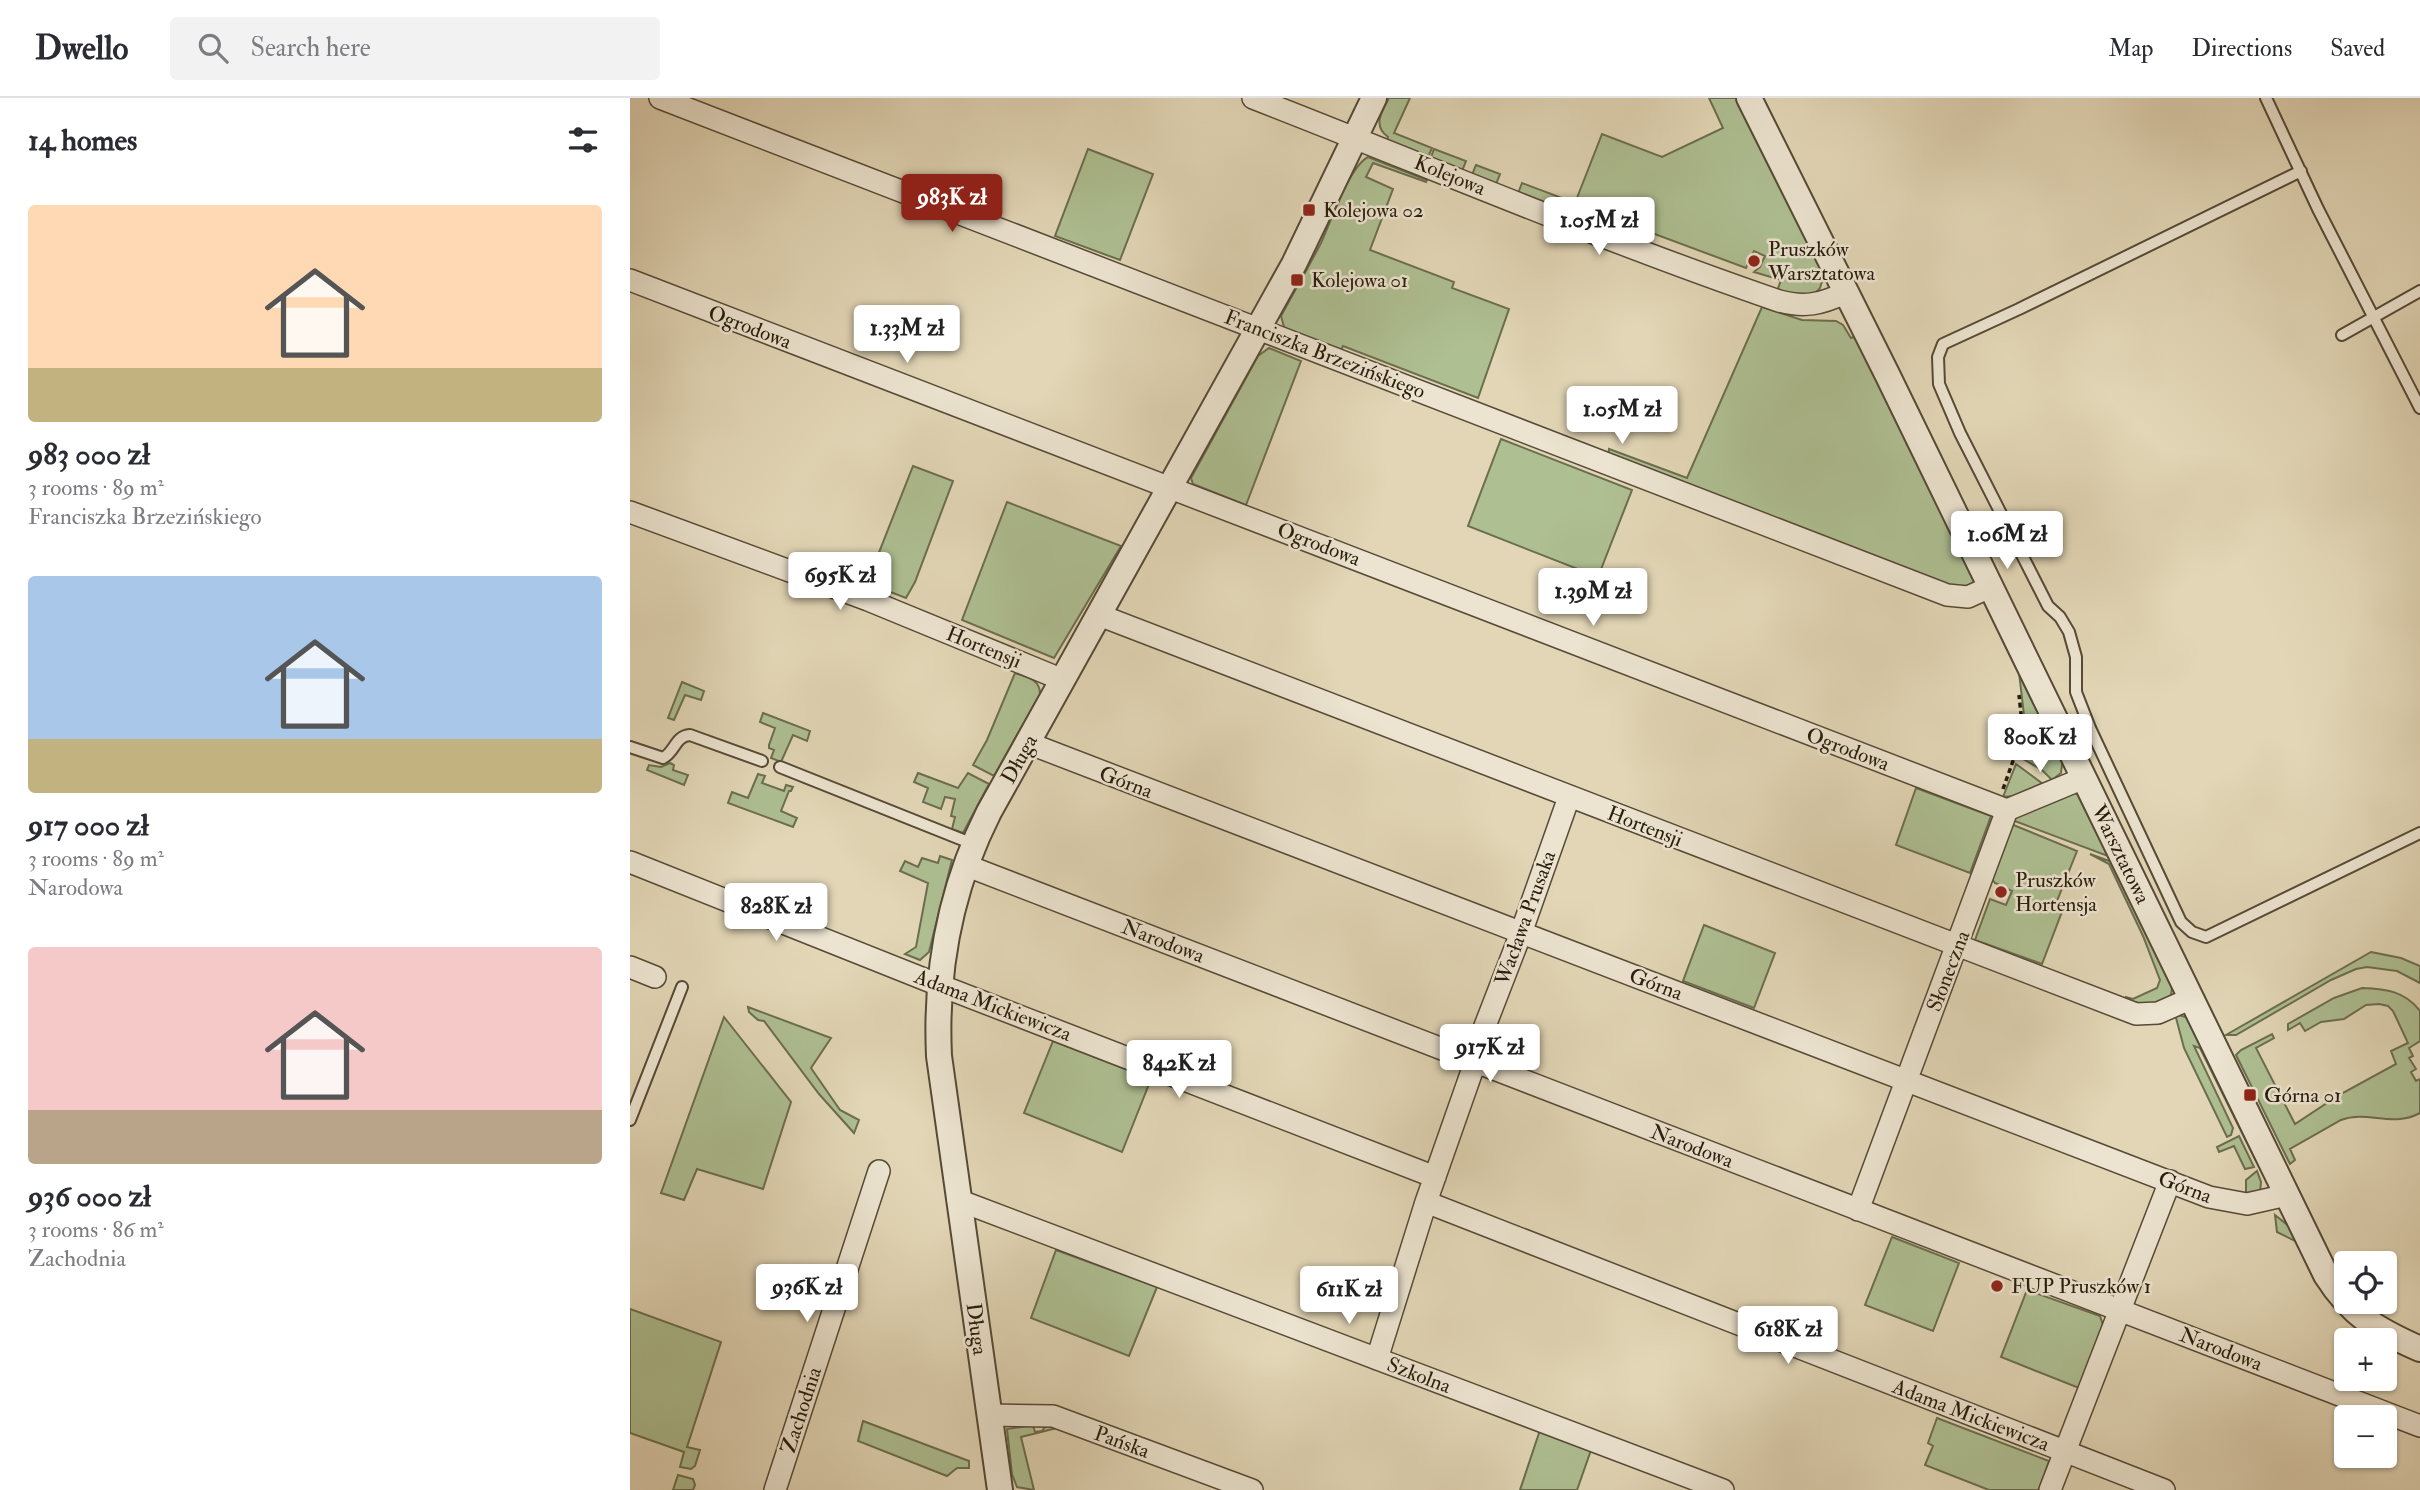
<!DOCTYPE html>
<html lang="en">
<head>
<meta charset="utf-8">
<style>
  body { margin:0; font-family:"IM FELL Double Pica",serif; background:#f2f2f3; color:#2b2b33; height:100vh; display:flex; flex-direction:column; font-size:26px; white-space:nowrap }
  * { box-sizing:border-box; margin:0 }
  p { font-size:23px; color:#7c7c81 }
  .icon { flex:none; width:38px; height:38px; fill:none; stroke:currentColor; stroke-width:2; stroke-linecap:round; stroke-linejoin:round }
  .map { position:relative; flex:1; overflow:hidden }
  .details { display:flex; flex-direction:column; background:#fff; width:630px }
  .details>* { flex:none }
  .tools { position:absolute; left:1704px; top:1153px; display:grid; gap:14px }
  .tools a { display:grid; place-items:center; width:63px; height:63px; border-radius:7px; background:#fff; box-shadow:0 2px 5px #0004; font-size:35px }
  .price { position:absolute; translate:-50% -60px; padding:0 16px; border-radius:7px; background:#fff; color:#222; font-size:23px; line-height:46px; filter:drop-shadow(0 2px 4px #0008) }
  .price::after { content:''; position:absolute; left:50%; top:42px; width:21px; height:16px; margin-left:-10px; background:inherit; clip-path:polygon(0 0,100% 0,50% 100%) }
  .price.on { background:#8f2418; color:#fff }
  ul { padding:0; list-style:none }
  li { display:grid; align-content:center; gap:14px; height:371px; padding:0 28px }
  li span { display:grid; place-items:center; height:217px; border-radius:7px; color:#555 }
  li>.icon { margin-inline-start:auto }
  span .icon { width:126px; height:126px; fill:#fffc; stroke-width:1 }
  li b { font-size:30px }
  h2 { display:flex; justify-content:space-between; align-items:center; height:84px; padding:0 28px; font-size:30px }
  header { display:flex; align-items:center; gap:42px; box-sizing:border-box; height:98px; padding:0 35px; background:#fff; border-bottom:2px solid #e1e1e2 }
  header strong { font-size:33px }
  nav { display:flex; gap:38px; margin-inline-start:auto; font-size:24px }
  .search { width:490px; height:63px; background:#f2f2f3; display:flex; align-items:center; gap:18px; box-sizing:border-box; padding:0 24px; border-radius:7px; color:#7c7c81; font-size:26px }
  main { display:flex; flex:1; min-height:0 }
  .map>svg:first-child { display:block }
</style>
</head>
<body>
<header>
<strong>Dwello</strong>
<div class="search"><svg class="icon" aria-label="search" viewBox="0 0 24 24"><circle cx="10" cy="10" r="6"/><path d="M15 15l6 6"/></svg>Search here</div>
<nav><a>Map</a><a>Directions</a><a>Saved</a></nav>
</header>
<main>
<section class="details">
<h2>14 homes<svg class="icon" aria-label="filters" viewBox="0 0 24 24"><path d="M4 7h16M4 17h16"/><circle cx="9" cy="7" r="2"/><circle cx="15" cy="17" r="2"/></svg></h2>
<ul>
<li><span style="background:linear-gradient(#ffd9b3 75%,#c2b280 0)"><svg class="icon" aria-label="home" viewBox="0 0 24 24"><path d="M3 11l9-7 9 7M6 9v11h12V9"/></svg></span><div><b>983 000 zł</b><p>3 rooms · 89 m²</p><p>Franciszka Brzezińskiego</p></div></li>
<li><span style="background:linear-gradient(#a9c7e8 75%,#c2b280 0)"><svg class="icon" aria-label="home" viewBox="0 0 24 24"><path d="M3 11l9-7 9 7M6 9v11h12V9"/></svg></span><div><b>917 000 zł</b><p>3 rooms · 89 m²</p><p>Narodowa</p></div></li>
<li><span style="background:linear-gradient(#f6c9c9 75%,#b9a48a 0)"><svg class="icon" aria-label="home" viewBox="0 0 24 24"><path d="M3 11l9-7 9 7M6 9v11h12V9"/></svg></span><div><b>936 000 zł</b><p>3 rooms · 86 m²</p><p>Zachodnia</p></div></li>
</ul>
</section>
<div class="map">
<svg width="1790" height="1392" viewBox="0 0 1790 1392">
  <rect width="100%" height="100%" fill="#e2d6b6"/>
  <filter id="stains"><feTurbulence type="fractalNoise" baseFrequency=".00286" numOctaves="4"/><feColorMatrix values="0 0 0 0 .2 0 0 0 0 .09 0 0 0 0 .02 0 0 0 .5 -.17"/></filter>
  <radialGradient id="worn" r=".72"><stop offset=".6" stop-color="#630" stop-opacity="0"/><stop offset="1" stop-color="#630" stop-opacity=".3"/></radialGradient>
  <path fill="#aebf92" stroke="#6b6e4f" stroke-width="2" d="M 759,0 L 780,0 L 764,35 L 802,50 L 797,61 L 756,44 L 758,39 C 742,27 752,14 759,0 Z
    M 1079,0 L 1108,0 L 1194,177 L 1190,190 L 1184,197 L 1146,196 L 1151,182 L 1124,174 L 1130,169 L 1135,158 L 1124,153 L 1116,170 L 1022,135 L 1014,146 L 1017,133 L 1009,130 L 1005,140 L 952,120 L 955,109 L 947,106 L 943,116 L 887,98 L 892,85 L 945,105 L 972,36 L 1032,59 L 1093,30 Z
    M 458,51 L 523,76 L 490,162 L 425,138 Z
    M 804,51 L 836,63 L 832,73 L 800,62 Z
    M 738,59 L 797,82 L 796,84 L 743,65 L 736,79 L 763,91 L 740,152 L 824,184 L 822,190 L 879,211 L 848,300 L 713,248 L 710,254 L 653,232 L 654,229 L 651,218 C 664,194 678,170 691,145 C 701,124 718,70 738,59 Z
    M 846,67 L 870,76 L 866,86 L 842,77 Z
    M 1132,209 L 1172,222 L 1206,223 L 1213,227 L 1221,240 L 1226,238 L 1345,481 L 1342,488 L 1328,492 L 978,359 L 979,351 L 1057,380 Z
    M 639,250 L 671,263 L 616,407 L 563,386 L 561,380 L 628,258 Z
    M 871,341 L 1002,392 L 968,479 L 838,428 Z
    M 283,368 L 323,383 L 285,484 L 276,500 L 237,485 Z
    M 377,404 L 491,448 L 424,560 L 332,522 Z
    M 1388,566 L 1433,659 L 1431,675 L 1422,682 L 1412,672 L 1388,658 L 1396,634 Z
    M 385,575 C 397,579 410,581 410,596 L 364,678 L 343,667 L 357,642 Z
    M 52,584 L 74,593 L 71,602 L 55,597 L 44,622 L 38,620 Z
    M 133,615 L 180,633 L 177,643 L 163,637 L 151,664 L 141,660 L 144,652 L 139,650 L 139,647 L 145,630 L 130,624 Z
    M 40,665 L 44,667 L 43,672 L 58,677 L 54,687 L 17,672 L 19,667 L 31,669 Z
    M 1386,666 L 1413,686 L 1384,698 L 1373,699 Z
    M 288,675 L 328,690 L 338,675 L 359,686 L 333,735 L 322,731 L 325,719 L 321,718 L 325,701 L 315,699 L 311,711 L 293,704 L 298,690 L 284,684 Z
    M 128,676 L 135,678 L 132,685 L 154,693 L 156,687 L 163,689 L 161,693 L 159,693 L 151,713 L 167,720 L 163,729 L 98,705 L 102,694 L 118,700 Z
    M 1286,690 L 1361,718 L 1340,775 L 1266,747 Z
    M 1445,695 L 1450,697 L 1483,760 L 1382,722 L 1386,717 Z
    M 1381,726 L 1447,753 L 1425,808 L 1433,811 L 1412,866 L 1345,842 L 1360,801 L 1376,807 L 1382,793 L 1365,785 L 1361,780 Z
    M 1460,756 L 1485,765 L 1543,884 L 1541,897 L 1525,908 L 1496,905 L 1496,899 L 1503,901 L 1527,890 L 1530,882 L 1513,838 L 1479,766 Z
    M 310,758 L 322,762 L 299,854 L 290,862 L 275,856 L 286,849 L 298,785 L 270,773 L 275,763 L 288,769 L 292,760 L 308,765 Z
    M 1074,827 L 1145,855 L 1124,910 L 1053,883 Z
    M 1741,854 L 1771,860 L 1790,868 L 1790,885 L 1767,873 L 1737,869 L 1726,871 L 1701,882 L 1606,937 L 1596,937 Z
    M 1732,890 C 1756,891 1775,893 1790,913 L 1790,943 L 1779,950 L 1783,958 L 1779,960 L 1786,971 L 1781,974 L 1786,983 L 1790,981 L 1790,1015 C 1762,1030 1738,1012 1711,1022 L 1660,1051 L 1665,1062 L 1660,1066 L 1606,957 L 1611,952 L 1642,936 L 1644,940 L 1626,950 L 1665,1026 L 1709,997 L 1766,966 L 1761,953 L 1778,945 L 1763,913 L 1758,908 L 1749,906 L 1736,907 L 1714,921 L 1691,924 L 1675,933 L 1670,925 L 1658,932 L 1658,926 L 1704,900 Z
    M 118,909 L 201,940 L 181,970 L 210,1012 L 229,1022 L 224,1035 L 189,996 L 134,923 L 128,922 L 119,914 Z
    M 1545,916 L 1559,920 L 1631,1061 L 1626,1063 L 1570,950 L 1564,948 L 1603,1030 L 1601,1037 L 1597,1039 L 1554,950 Z
    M 94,919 L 161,1004 L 133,1091 L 67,1071 L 54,1102 L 31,1095 Z
    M 423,943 L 521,981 L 492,1054 L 394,1015 Z
    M 1609,1038 L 1624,1069 L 1615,1071 L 1604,1048 L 1589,1054 L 1587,1049 Z
    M 1627,1073 L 1631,1084 L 1630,1095 L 1616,1098 L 1616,1082 Z
    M 1645,1117 L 1660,1129 L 1669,1145 L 1647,1134 Z
    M 1262,1139 L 1329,1165 L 1303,1233 L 1235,1207 Z
    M 426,1152 L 527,1189 L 499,1258 L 401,1220 Z
    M 1397,1192 L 1470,1218 L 1473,1227 L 1449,1290 L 1371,1259 Z
    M 0,1211 L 91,1244 L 57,1349 L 70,1352 L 65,1368 L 61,1371 L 50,1369 L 54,1354 L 0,1335 Z
    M 1307,1320 L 1419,1363 L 1409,1392 L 1359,1392 L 1295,1367 L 1303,1348 L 1298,1345 Z
    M 233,1323 L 339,1363 L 339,1370 L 327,1370 L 317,1378 L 228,1343 Z
    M 417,1326 L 427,1330 L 391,1339 L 404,1392 L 387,1389 L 382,1376 L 377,1331 L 403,1327 L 405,1334 L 412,1333 Z
    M 910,1332 L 961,1352 L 947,1392 L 890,1392 Z
    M 48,1377 L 63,1381 L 65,1387 L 63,1392 L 43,1392 Z"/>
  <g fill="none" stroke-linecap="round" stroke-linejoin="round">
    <defs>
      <path id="service" d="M 1636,0 L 1688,111 L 1790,310
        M 1671,73 L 1389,211 L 1313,246 L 1308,259 L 1309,286 L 1330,335 L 1418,508 L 1430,519 L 1439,534 L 1446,559 L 1446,594 L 1460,630 L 1551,824 L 1562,834 L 1576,839 L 1790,735
        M 1712,237 L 1790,193
        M 0,649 L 33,660 C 45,654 45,638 60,637 L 132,663
        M 150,669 L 343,746
        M 0,1022 L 52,889"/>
      <path id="minor" d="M 30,0 L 1317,497 L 1338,499 L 1360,489
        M 623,0 C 798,68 971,142 1149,203 C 1175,210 1191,206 1215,195
        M 0,182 L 1377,712
        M 0,414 L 238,502 L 433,582
        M 469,517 L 1506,916 L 1528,915 L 1562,900
        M 398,645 L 1579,1099 L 1617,1106 L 1657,1097
        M 1377,712 L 1454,680
        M 0,764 L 309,887 L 805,1079
        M 335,767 L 1790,1328
        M 0,869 L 25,879
        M 328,1102 L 1093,1392
        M 796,1104 L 1534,1392
        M 1228,1112 L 1377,712
        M 747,1261 L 796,1104 L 842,973 L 848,946 L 891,835 L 939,699
        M 359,1317 L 423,1318 L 622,1392
        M 145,1392 L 249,1073
        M 1420,1392 L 1540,1083"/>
      <path id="tertiary" d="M 1119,0 L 1257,276 L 1696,1177 C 1722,1218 1747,1232 1790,1251
        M 370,1392 L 309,958 C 305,872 320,791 359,714 L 664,166 L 744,0"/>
    </defs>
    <use href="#service" stroke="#564a36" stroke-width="14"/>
    <use href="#minor" stroke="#564a36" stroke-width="24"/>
    <use href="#tertiary" stroke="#564a36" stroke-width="28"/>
    <path stroke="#281c0c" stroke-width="3.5" stroke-dasharray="5 3.5" stroke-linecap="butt" d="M 1373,691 L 1393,635 L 1389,597"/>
    <use href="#service" stroke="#ece4d0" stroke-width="10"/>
    <use href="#minor" stroke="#ece4d0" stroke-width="21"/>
    <use href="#tertiary" stroke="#ece4d0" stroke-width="24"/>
  </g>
  <g fill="#8f2418" stroke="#ece4d0" stroke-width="2.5">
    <rect x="672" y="105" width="14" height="14" rx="3.5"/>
    <circle cx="1124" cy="163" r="7"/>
    <rect x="660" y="175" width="14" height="14" rx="3.5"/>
    <circle cx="1371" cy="794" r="7"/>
    <rect x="1613" y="990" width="14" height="14" rx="3.5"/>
    <circle cx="1367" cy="1188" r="7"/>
  </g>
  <g text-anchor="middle" stroke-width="5" stroke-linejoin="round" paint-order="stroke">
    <g font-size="21" fill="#281c0c" stroke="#ece4d0">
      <text transform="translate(820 77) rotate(22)" y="7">Kolejowa</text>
      <text transform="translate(120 229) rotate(21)" y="7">Ogrodowa</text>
      <text transform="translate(695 256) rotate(21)" y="7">Franciszka Brzezińskiego</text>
      <text transform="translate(689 446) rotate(21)" y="7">Ogrodowa</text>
      <text transform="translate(354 549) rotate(22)" y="7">Hortensji</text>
      <text transform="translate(1218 651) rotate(21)" y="7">Ogrodowa</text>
      <text transform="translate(389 661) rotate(-61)" y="7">Długa</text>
      <text transform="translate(496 684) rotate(21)" y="7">Górna</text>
      <text transform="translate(1015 728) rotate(21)" y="7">Hortensji</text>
      <text transform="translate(1491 756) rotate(64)" y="7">Warsztatowa</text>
      <text transform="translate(895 820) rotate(-70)" y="7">Wacława Prusaka</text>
      <text transform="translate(533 843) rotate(21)" y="7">Narodowa</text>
      <text transform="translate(1318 873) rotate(-69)" y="7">Słoneczna</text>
      <text transform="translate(1026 886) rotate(21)" y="7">Górna</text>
      <text transform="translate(363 907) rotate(21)" y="7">Adama Mickiewicza</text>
      <text transform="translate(1062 1048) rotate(21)" y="7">Narodowa</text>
      <text transform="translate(1555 1089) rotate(21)" y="7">Górna</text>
      <text transform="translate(347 1231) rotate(82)" y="7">Długa</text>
      <text transform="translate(1591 1251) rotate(21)" y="7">Narodowa</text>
      <text transform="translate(789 1277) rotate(21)" y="7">Szkolna</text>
      <text transform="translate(171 1312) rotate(-72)" y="7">Zachodnia</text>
      <text transform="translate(1341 1317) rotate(21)" y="7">Adama Mickiewicza</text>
      <text transform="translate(492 1344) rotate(20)" y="7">Pańska</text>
    </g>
    <g font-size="21" fill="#281c0c" stroke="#ece4d0" text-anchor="start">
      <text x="693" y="119">Kolejowa 02</text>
      <text x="1138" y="158">Pruszków<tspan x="1138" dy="24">Warsztatowa</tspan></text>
      <text x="681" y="189">Kolejowa 01</text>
      <text x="1385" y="789">Pruszków<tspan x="1385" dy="24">Hortensja</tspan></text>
      <text x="1634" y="1004">Górna 01</text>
      <text x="1381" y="1195">FUP Pruszków 1</text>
    </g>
  </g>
  <rect width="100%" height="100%" filter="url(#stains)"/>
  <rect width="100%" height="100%" fill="url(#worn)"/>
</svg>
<div class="tools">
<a><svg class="icon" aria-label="locate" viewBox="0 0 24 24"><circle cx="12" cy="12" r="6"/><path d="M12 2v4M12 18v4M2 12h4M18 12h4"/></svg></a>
<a>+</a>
<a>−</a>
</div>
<b class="price on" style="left:322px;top:136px">983K zł</b>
<b class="price" style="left:969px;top:159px">1.05M zł</b>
<b class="price" style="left:277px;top:267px">1.33M zł</b>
<b class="price" style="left:992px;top:348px">1.05M zł</b>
<b class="price" style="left:1377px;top:473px">1.06M zł</b>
<b class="price" style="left:210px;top:514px">695K zł</b>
<b class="price" style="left:963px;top:530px">1.39M zł</b>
<b class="price" style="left:1410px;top:676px">800K zł</b>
<b class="price" style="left:146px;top:845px">828K zł</b>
<b class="price" style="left:860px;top:986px">917K zł</b>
<b class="price" style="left:549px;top:1002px">842K zł</b>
<b class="price" style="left:177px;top:1226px">936K zł</b>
<b class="price" style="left:719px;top:1228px">611K zł</b>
<b class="price" style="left:1158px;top:1268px">618K zł</b>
</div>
</main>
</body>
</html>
